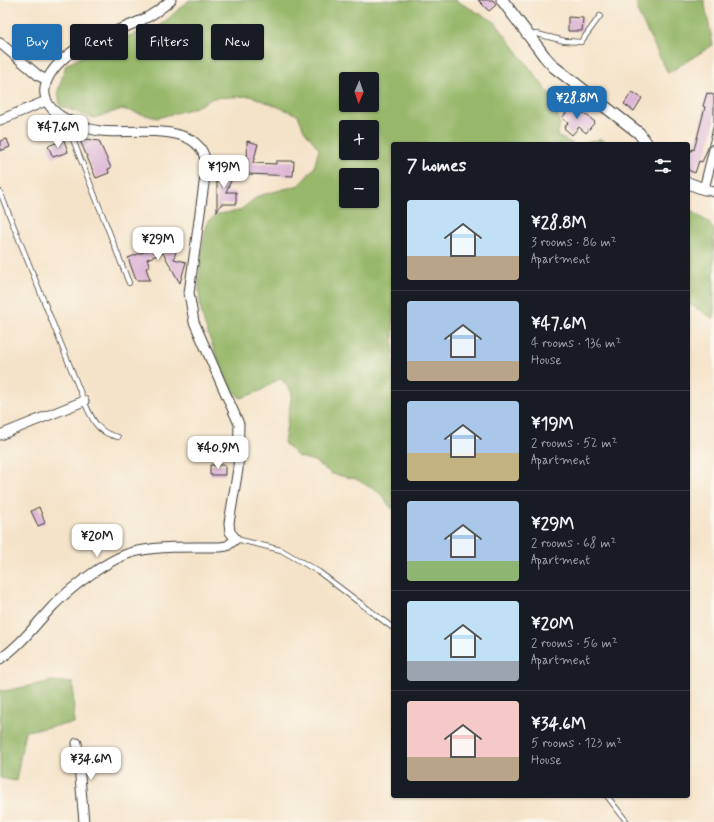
<!DOCTYPE html>
<html lang="en">
<head>
<meta charset="utf-8">
<style>
  body { margin:0; font-family:Mynerve,sans-serif; background:#242831; color:#f1f3f6; height:100vh; display:flex; flex-direction:column; font-size:15px; white-space:nowrap }
  * { box-sizing:border-box; margin:0 }
  p { font-size:13px; color:#9ea1a6 }
  .icon { flex:none; width:22px; height:22px; fill:none; stroke:currentColor; stroke-width:2; stroke-linecap:round; stroke-linejoin:round }
  .map { position:relative; flex:1; overflow:hidden }
  .drawer { position:absolute; left:391px; top:142px; width:299px; height:656px; display:flex; flex-direction:column; background:#171b24; border-radius:4px; box-shadow:0 1px 3px #0004 }
  .drawer>* { flex:none }
  .banner { position:absolute; left:12px; top:24px; width:319px; height:36px; display:flex; gap:8px }
  .needle { width:26px; rotate:182deg }
  .controls { position:absolute; left:339px; top:72px; display:grid; gap:8px }
  .controls a { display:grid; place-items:center; width:40px; height:40px; border-radius:4px; background:#171b24; box-shadow:0 1px 3px #0004; font-size:20px }
  .price { position:absolute; translate:-50% -34px; padding:0 9px; border-radius:8px; background:#fff; color:#222; font-size:13px; line-height:26px; filter:drop-shadow(0 1px 2px #0008) }
  .price::after { content:''; position:absolute; left:50%; top:24px; width:12px; height:9px; margin-left:-6px; background:inherit; clip-path:polygon(0 0,100% 0,50% 100%) }
  .price.selected { background:#1f6fb2; color:#fff }
  ul { padding:0; list-style:none }
  li { display:flex; align-items:center; gap:12px; height:100px; padding:0 16px }
  li+li { border-top:1px solid #363941 }
  li span { display:grid; place-items:center; flex:none; width:112px; height:80px; border-radius:4px; color:#555 }
  li>.icon { margin-inline-start:auto }
  span .icon { width:48px; height:48px; fill:#fffc; stroke-width:1 }
  li b { font-size:17px }
  h2 { display:flex; justify-content:space-between; align-items:center; height:48px; padding:0 16px; font-size:17px }
  .tag { padding:0 14px; border-radius:4px; background:#171b24; box-shadow:0 1px 3px #0004; font-size:14px; line-height:36px }
  .tag.selected { background:#1f6fb2; color:#fff }
  .map>svg:first-child { display:block }
</style>
</head>
<body>
<div class="map">
<svg width="714" height="822" viewBox="0 0 714 822">
  <rect width="100%" height="100%" fill="#fbf7ec"/>
  <filter id="ink" filterUnits="userSpaceOnUse"><feTurbulence type="fractalNoise" baseFrequency=".025" numOctaves="2"/><feDisplacementMap in="SourceGraphic" scale="8" xChannelSelector="R" yChannelSelector="G"/><feConvolveMatrix kernelMatrix="1 2 1 2 8 2 1 2 1" color-interpolation-filters="sRGB"/></filter>
  <filter id="wash" filterUnits="userSpaceOnUse"><feTurbulence type="fractalNoise" baseFrequency=".012" numOctaves="4" result="noise"/><feDisplacementMap in="SourceGraphic" scale="16" xChannelSelector="R" yChannelSelector="G"/><feGaussianBlur stdDeviation="0.9" result="paint"/><feColorMatrix in="noise" values="0 0 0 0 0 0 0 0 0 0 0 0 0 0 0 0 0 1.4 0 .05"/><feComposite in="paint" operator="in"/></filter>
  <g filter="url(#wash)">
    <rect width="100%" height="100%" fill="#f5e3c9"/>
    <path fill="#97b76a" stroke="#5a6a43" fill-rule="evenodd" d="M 189,0 L 455,0 L 495,22 L 553,99 L 560,124 L 557,136 L 574,144 L 393,144 L 393,508 L 391,508 L 380,493 L 356,479 L 332,474 L 314,461 L 297,456 L 284,443 L 292,393 L 281,378 L 260,391 L 241,398 C 229,391 222,372 218,359 C 212,344 204,326 201,310 C 196,281 201,249 208,221 L 218,214 L 239,211 L 258,196 L 299,185 L 314,168 L 319,149 L 304,130 L 298,115 L 251,96 L 213,98 L 194,108 L 157,118 L 122,109 L 94,118 L 60,106 L 58,91 L 66,65 L 110,42 L 160,26 ZM 346,79 L 372,79 L 372,105 L 346,105 ZM 346,127 L 372,127 L 372,153 L 346,153 ZM 346,175 L 372,175 L 372,201 L 346,201 Z
      M 637,0 L 704,0 L 713,45 L 668,73 L 637,11 Z
      M 602,139 L 608,144 L 580,144 Z
      M 688,209 L 708,222 L 714,230 L 714,319 L 688,303 Z
      M 53,681 L 73,683 L 74,723 L 25,731 L 16,781 L 0,778 L 0,690 L 4,691 Z"/>
    <g id="blocks">
      <path fill="#dcb4d5" d="M 478,0 L 493,0 L 496,5 L 489,11 Z
        M 568,17 L 583,18 L 582,31 L 568,31 Z
        M 632,92 L 642,98 L 634,111 L 624,104 Z
        M 707,93 L 714,95 L 714,124 L 708,148 L 702,162 L 699,161 L 695,173 L 688,170 L 688,150 L 691,152 L 692,149 L 694,150 L 705,107 L 703,106 Z
        M 575,102 L 582,107 L 580,110 L 595,122 L 586,133 L 579,127 L 572,135 L 564,128 L 568,123 L 562,118 Z
        M 79,138 L 99,141 L 111,168 L 108,169 L 109,173 L 96,178 Z
        M 7,139 L 10,147 L 0,151 L 0,141 Z
        M 64,140 L 68,152 L 53,157 L 48,146 Z
        M 247,141 L 258,144 L 253,163 L 276,164 L 276,161 L 294,161 L 293,176 L 248,174 Z
        M 217,169 L 233,176 L 226,192 L 236,192 L 236,204 L 221,204 L 217,212 L 217,182 L 212,180 Z
        M 180,238 L 181,245 L 177,247 L 174,259 L 186,262 L 180,283 L 163,253 L 147,259 L 150,267 L 146,268 L 150,280 L 136,280 L 128,258 Z
        M 210,465 L 225,465 L 225,475 L 210,475 Z
        M 39,507 L 45,523 L 38,526 L 31,511 Z"/>
    </g>
  </g>
  <g filter="url(#ink)">
    <use href="#blocks" fill-opacity="0" stroke="#3d3a36" stroke-width="1"/>
    <g fill="none" stroke-linecap="round" stroke-linejoin="round">
      <defs>
        <path id="service" d="M 530,35 L 537,34 L 565,41 L 581,42 L 600,16
          M 65,119 L 129,283
          M 0,192 L 84,401 C 92,419 97,433 118,437
          M 236,539 L 281,550 L 319,572 L 393,628
          M 607,796 L 627,822"/>
        <path id="minor" d="M 0,43 L 39,76 L 47,80
          M 0,120 L 46,101
          M 714,149 L 704,189 L 714,192
          M 0,435 L 84,401
          M 0,659 C 21,645 35,625 52,607 C 70,588 111,556 138,551 C 164,546 192,547 220,547 L 227,546 L 236,539 L 230,532 L 229,523 L 238,469 L 239,424 L 194,322 L 189,293 L 206,169 C 207,118 132,135 100,131 C 92,130 84,127 77,124 C 43,111 33,89 61,61 C 84,38 116,33 144,19 C 154,14 163,7 171,0
          M 77,743 L 84,822"/>
        <path id="tertiary" d="M 502,0 L 545,57 L 554,67 L 639,133 L 647,144
          M 688,183 L 704,189"/>
      </defs>
      <use href="#service" stroke="#3d3a36" stroke-width="6"/>
      <use href="#minor" stroke="#3d3a36" stroke-width="11"/>
      <use href="#tertiary" stroke="#3d3a36" stroke-width="13"/>
      <use href="#service" stroke="#fff" stroke-width="4.5"/>
      <use href="#minor" stroke="#fff" stroke-width="9"/>
      <use href="#tertiary" stroke="#fff" stroke-width="11"/>
    </g>
  </g>
</svg>
<div class="controls">
<a><svg class="needle" viewBox="-14 -14 28 28"><path d="M0-13l5 13h-10z" fill="#e53935"/><path d="M0 13l5-13h-10z" fill="#9ea1a6"/></svg></a>
<a>+</a>
<a>−</a>
</div>
<b class="price selected" style="left:577px;top:120px">¥28.8M</b>
<b class="price" style="left:58px;top:149px">¥47.6M</b>
<b class="price" style="left:224px;top:189px">¥19M</b>
<b class="price" style="left:158px;top:261px">¥29M</b>
<b class="price" style="left:218px;top:470px">¥40.9M</b>
<b class="price" style="left:97px;top:558px">¥20M</b>
<b class="price" style="left:91px;top:781px">¥34.6M</b>
<div class="banner">
<a class="tag selected">Buy</a>
<a class="tag">Rent</a>
<a class="tag">Filters</a>
<a class="tag">New</a>
</div>
<section class="drawer">
<h2>7 homes<svg class="icon" aria-label="filters" viewBox="0 0 24 24"><path d="M4 7h16M4 17h16"/><circle cx="9" cy="7" r="2"/><circle cx="15" cy="17" r="2"/></svg></h2>
<ul>
<li><span style="background:linear-gradient(#bfe0f5 70%,#b9a48a 0)"><svg class="icon" aria-label="home" viewBox="0 0 24 24"><path d="M3 11l9-7 9 7M6 9v11h12V9"/></svg></span><div><b>¥28.8M</b><p>3 rooms · 86 m²</p><p>Apartment</p></div></li>
<li><span style="background:linear-gradient(#a9c7e8 75%,#b9a48a 0)"><svg class="icon" aria-label="home" viewBox="0 0 24 24"><path d="M3 11l9-7 9 7M6 9v11h12V9"/></svg></span><div><b>¥47.6M</b><p>4 rooms · 136 m²</p><p>House</p></div></li>
<li><span style="background:linear-gradient(#a9c7e8 65%,#c2b280 0)"><svg class="icon" aria-label="home" viewBox="0 0 24 24"><path d="M3 11l9-7 9 7M6 9v11h12V9"/></svg></span><div><b>¥19M</b><p>2 rooms · 52 m²</p><p>Apartment</p></div></li>
<li><span style="background:linear-gradient(#a9c7e8 75%,#8fb573 0)"><svg class="icon" aria-label="home" viewBox="0 0 24 24"><path d="M3 11l9-7 9 7M6 9v11h12V9"/></svg></span><div><b>¥29M</b><p>2 rooms · 68 m²</p><p>Apartment</p></div></li>
<li><span style="background:linear-gradient(#bfe0f5 75%,#9aa5b1 0)"><svg class="icon" aria-label="home" viewBox="0 0 24 24"><path d="M3 11l9-7 9 7M6 9v11h12V9"/></svg></span><div><b>¥20M</b><p>2 rooms · 56 m²</p><p>Apartment</p></div></li>
<li><span style="background:linear-gradient(#f6c9c9 70%,#b9a48a 0)"><svg class="icon" aria-label="home" viewBox="0 0 24 24"><path d="M3 11l9-7 9 7M6 9v11h12V9"/></svg></span><div><b>¥34.6M</b><p>5 rooms · 123 m²</p><p>House</p></div></li>
</ul>
</section>
</div>
</body>
</html>
